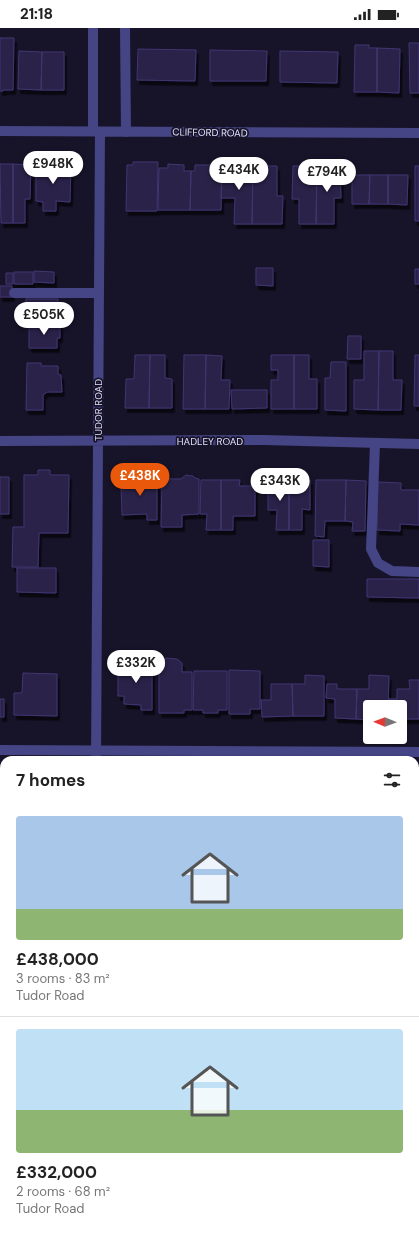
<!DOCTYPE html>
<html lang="en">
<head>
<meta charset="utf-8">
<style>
  body { margin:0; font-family:"DM Sans",sans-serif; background:#f6f6f6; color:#222; height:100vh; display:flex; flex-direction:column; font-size:15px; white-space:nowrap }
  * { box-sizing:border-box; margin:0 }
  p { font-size:13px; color:#767676 }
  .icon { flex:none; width:22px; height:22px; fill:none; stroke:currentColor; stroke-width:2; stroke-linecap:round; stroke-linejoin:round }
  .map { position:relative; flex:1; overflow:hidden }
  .drawer { position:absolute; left:0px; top:728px; width:419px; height:480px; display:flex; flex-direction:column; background:#fff; border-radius:12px 12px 0 0; box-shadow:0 1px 3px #0004 }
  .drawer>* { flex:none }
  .needle { width:26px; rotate:271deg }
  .fabs { position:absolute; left:363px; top:672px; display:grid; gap:8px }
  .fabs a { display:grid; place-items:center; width:44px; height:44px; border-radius:4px; background:#fff; box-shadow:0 1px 3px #0004; font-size:20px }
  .price { position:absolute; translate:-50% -34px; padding:0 9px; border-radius:14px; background:#fff; color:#222; font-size:13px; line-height:26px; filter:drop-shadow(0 1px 2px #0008) }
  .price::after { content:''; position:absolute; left:50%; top:24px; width:12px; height:9px; margin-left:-6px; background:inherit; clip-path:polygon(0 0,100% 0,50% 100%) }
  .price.selected { background:#ea580c; color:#fff }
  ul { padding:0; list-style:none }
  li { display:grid; align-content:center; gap:8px; height:212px; padding:0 16px }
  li+li { border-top:1px solid #e0e0e0 }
  li span { display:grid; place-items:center; height:124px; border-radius:4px; color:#555 }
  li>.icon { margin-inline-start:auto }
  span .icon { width:72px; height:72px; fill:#fffc; stroke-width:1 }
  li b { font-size:17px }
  h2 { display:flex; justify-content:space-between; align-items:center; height:48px; padding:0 16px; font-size:17px }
  .status { display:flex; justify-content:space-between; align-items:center; height:28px; padding:0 20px; background:#fff; direction:ltr }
  .status svg { height:11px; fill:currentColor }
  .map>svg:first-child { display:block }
</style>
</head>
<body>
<div class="status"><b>21:18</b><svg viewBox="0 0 49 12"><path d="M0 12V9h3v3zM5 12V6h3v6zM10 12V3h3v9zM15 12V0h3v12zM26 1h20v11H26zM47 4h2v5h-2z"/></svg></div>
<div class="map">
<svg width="419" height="1208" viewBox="0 0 419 1208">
  <defs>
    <filter id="shadow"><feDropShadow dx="2.5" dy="4.5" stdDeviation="0" flood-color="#0009"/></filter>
  </defs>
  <rect width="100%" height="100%" fill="#17142a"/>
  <path fill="#292249" stroke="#413672" filter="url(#shadow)" d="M 0,10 L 14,10 L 13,62 L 3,62 L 3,63 L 0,63 Z
    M 409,15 L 419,15 L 419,65 L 410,65 Z
    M 355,17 L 369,17 L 369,20 L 377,20 L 377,64 L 354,64 Z
    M 377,20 L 400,21 L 399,65 L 377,64 Z
    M 138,21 L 196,22 L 195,53 L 137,52 Z
    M 210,22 L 267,23 L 266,53 L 210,53 Z
    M 19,23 L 42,24 L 41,62 L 18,61 Z
    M 280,23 L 338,24 L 337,55 L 280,54 Z
    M 42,24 L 64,24 L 64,62 L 41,62 Z
    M 133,134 L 158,134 L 157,183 L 126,183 L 127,137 L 133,137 Z
    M 0,136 L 13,136 L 13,195 L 1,195 Z
    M 13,136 L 31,137 L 30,171 L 25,171 L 25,195 L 13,195 Z
    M 168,136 L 184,137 L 184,143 L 191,143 L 190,182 L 158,182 L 159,140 L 168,140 Z
    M 36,137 L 71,137 L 70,174 L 56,173 L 56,183 L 43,183 L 43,174 L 36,173 Z
    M 195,137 L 222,137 L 221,182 L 190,182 L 191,143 L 195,143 Z
    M 222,137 L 253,138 L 252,196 L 234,196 L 235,170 L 221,170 Z
    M 253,138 L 277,138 L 277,168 L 283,168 L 282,196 L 252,196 Z
    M 293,138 L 317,138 L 316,196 L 299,196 L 299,171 L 292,171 Z
    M 317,138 L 340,139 L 341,170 L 334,170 L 334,196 L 316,196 Z
    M 415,138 L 419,138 L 419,193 L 415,193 Z
    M 352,147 L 370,147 L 369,176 L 352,176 Z
    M 370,147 L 388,147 L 388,176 L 369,176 Z
    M 388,147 L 408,147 L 407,177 L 388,176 Z
    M 256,240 L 273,240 L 273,258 L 256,257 Z
    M 415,241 L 419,241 L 419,256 L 415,256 Z
    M 34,243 L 54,244 L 54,255 L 34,254 Z
    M 14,244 L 33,244 L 33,256 L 14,256 Z
    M 6,245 L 13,245 L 13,256 L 6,256 Z
    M 0,258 L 12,258 L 12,269 L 0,269 Z
    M 26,271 L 58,271 L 58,281 L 60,281 L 60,297 L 29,296 L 29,286 L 25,286 Z
    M 29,296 L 60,297 L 60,310 L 57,310 L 57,320 L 29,320 Z
    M 348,308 L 361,308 L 361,331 L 347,331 Z
    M 364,323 L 379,323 L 378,382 L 354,381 L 354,352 L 364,352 Z
    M 379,323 L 393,323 L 393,352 L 402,352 L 401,382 L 378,382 Z
    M 135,327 L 150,327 L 149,380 L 125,380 L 126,351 L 134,351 Z
    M 150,327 L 165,327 L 165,350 L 172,351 L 172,380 L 149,380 Z
    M 184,327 L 206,327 L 205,381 L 183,381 Z
    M 206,327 L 222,328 L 221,352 L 230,352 L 229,381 L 205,381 Z
    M 271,327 L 294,327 L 294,381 L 271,381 L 271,352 L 278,352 L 278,342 L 271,342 Z
    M 294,327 L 309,327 L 309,351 L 317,351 L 317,381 L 294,381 Z
    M 415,327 L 419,327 L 419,378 L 414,378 Z
    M 331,334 L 346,334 L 346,383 L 325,382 L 325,350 L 330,350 Z
    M 27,335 L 41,335 L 41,338 L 58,338 L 58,346 L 61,347 L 62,364 L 47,364 L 43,367 L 43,382 L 26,382 Z
    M 231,362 L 267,362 L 267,380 L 232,381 Z
    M 38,442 L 50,442 L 50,447 L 69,447 L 68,505 L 39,505 L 38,539 L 12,539 L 13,499 L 24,499 L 24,447 L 38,447 Z
    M 186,447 L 193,448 L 195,450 L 199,451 L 199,486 L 182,487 L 182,499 L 161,499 L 162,451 L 181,451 Z
    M 126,448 L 157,448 L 157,492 L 147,492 L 147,486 L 122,487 L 121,458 L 126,458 Z
    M 0,449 L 9,449 L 9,486 L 0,486 Z
    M 201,452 L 221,452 L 221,502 L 206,502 L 207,486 L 200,486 Z
    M 221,452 L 240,452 L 239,458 L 255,458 L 255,488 L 233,488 L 233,502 L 221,502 Z
    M 268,452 L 289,452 L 289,502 L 276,502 L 277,482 L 268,482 Z
    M 289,452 L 310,452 L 310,482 L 302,481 L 302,502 L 289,502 Z
    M 316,452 L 346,452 L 345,493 L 325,493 L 324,509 L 315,508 Z
    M 346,452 L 366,453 L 365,503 L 352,503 L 353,494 L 345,493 Z
    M 378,454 L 401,455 L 401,462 L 419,462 L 419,497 L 400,496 L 400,503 L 377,502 Z
    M 313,512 L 329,512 L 329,539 L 313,538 Z
    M 17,540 L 56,540 L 56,565 L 17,564 Z
    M 367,551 L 419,551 L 419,570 L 367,569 Z
    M 126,630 L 141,631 L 141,639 L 152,639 L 152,682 L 141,682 L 141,677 L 124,676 L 124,668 L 118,668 L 118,638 L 126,639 Z
    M 166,630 L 177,631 L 182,635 L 182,644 L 192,644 L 192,682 L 184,682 L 184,685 L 159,685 L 159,639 L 161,639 L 161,634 Z
    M 229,642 L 260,643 L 260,681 L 250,681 L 250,686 L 229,686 Z
    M 194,643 L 227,643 L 227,682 L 218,682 L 218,685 L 203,685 L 203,682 L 193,682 Z
    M 23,645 L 57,646 L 57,688 L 14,687 L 14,665 L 22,665 Z
    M 305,647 L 324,648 L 324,688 L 293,688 L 292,656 L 305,656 Z
    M 369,647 L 389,648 L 388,679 L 370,679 L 370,692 L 356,691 L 357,661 L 369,661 Z
    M 409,652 L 419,652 L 419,691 L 400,691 L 400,679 L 389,679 L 389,671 L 397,671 L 397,661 L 410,661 Z
    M 271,656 L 292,656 L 293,688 L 262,689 L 261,672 L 271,672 Z
    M 327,656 L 337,656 L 337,661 L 357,661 L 356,691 L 335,690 L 335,671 L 326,670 Z
    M 0,671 L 4,671 L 4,689 L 0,689 Z
    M 415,757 L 419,757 L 419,809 L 415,809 Z
    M 415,863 L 419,864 L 419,880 L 415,880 Z
    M 1,872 L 4,872 L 4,911 L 1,911 Z
    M 15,1204 L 46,1204 L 46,1208 L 15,1208 Z
    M 144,1204 L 182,1204 L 182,1208 L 144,1208 Z
    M 228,1204 L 252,1204 L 252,1208 L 228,1208 Z
    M 252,1204 L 274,1204 L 274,1208 L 252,1208 Z
    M 280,1204 L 304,1204 L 304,1208 L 280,1208 Z
    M 304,1204 L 327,1204 L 327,1208 L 304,1208 Z
    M 332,1204 L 369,1204 L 369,1208 L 332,1208 Z"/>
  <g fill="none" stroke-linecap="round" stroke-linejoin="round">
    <path stroke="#3eb1a8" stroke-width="2.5" stroke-dasharray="2 3" stroke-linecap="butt" d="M 415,962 L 419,962"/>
    <path stroke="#454484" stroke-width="10" d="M 93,0 L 93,103
      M 125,0 L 126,104
      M 14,265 L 98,265
      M 375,416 L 371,521 L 378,535 L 392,543 L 419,544
      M 415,853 L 417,853"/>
    <path stroke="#454484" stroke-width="10" d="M 0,103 L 419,105
      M 0,413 L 264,412 L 419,416
      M 0,722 L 419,724
      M 96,732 L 100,104
      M 0,1052 L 4,1052
      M 94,1204 L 94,1208"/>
  </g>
  <g text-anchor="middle" stroke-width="3.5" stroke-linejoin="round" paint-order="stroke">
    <g font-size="10" fill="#e2e0fc" stroke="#17142a">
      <text transform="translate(210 104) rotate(1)" y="4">CLIFFORD ROAD</text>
      <text transform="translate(98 382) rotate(-90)" y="4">TUDOR ROAD</text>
      <text x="210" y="417">HADLEY ROAD</text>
    </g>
  </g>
</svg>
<div class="fabs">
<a><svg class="needle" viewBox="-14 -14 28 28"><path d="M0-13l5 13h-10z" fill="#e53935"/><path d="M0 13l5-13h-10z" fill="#767676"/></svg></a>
</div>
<b class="price" style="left:53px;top:157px">£948K</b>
<b class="price" style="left:239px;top:163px">£434K</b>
<b class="price" style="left:327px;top:165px">£794K</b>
<b class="price" style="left:44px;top:308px">£505K</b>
<b class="price selected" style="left:140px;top:469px">£438K</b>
<b class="price" style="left:280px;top:474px">£343K</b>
<b class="price" style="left:136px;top:656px">£332K</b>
<section class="drawer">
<h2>7 homes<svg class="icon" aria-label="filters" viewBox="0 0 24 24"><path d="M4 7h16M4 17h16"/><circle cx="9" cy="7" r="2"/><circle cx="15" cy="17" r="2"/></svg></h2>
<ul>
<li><span style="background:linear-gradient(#a9c7e8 75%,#8fb573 0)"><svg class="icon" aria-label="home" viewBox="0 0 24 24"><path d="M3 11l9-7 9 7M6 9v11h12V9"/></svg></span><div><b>£438,000</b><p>3 rooms · 83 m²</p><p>Tudor Road</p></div></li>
<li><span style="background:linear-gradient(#bfe0f5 65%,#8fb573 0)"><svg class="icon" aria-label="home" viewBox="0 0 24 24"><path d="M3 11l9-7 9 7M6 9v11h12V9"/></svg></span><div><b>£332,000</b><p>2 rooms · 68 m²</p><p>Tudor Road</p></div></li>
</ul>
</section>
</div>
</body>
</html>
